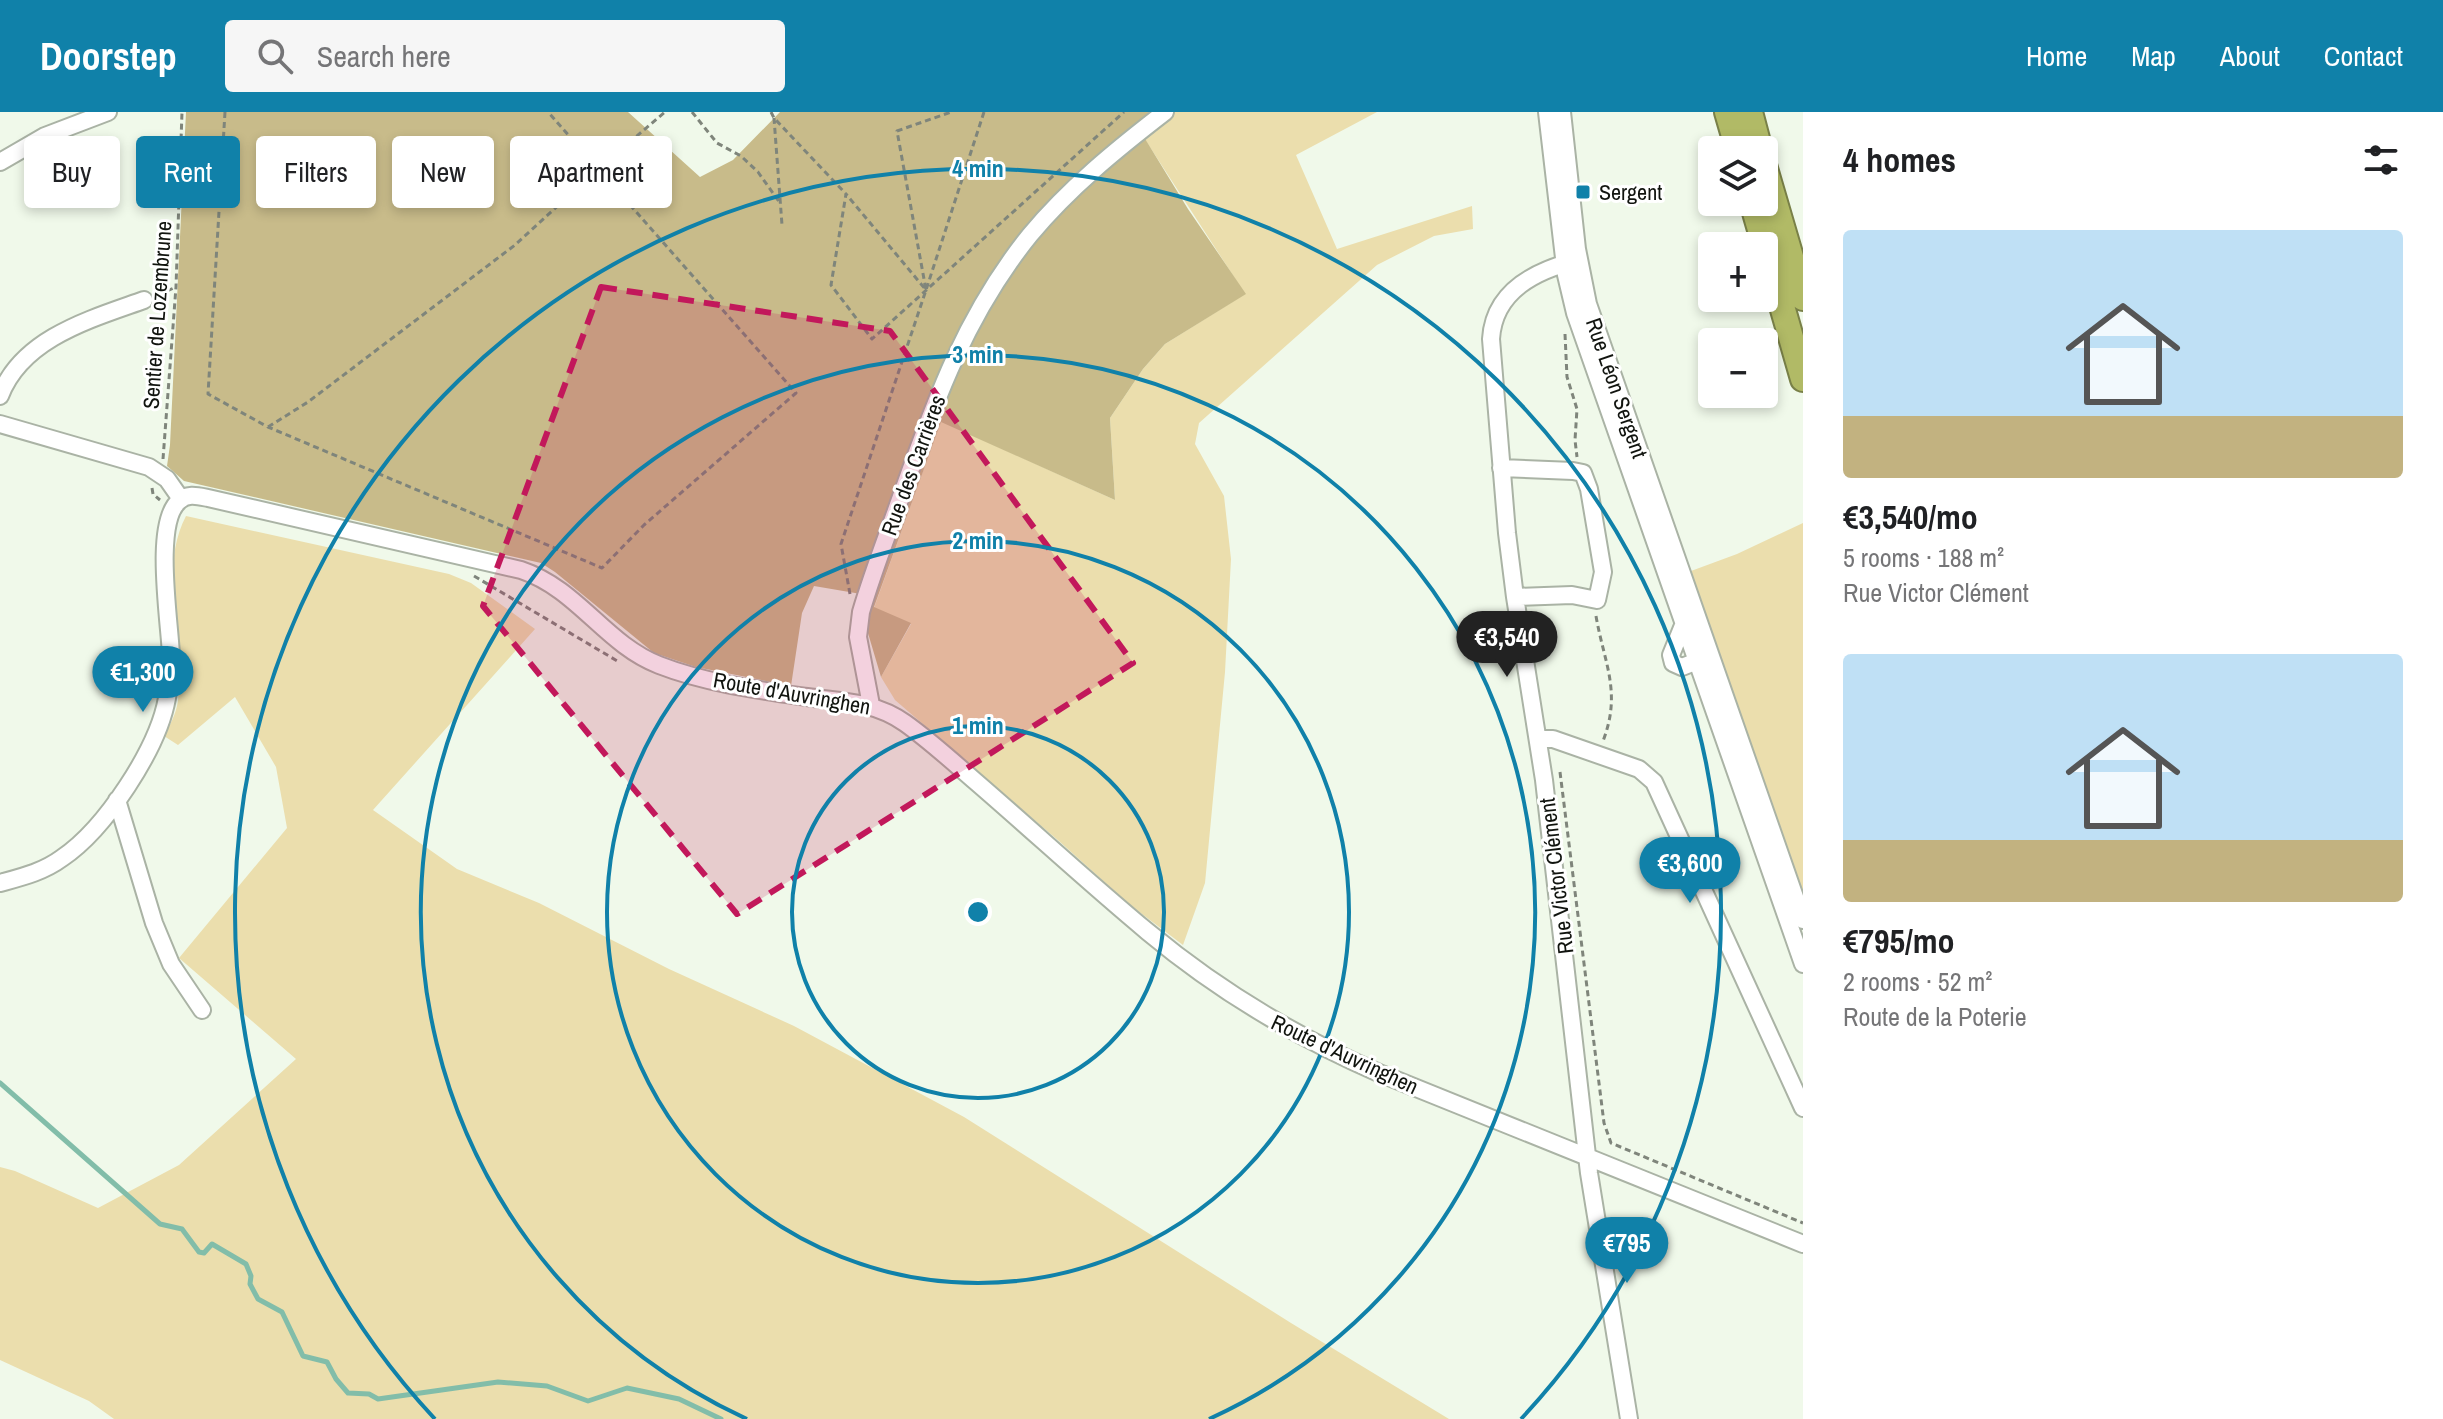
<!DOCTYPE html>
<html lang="en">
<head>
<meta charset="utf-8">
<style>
  body { margin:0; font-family:"Archivo Narrow",sans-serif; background:#f6f6f6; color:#202124; height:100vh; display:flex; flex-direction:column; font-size:30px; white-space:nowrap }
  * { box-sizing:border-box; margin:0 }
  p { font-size:26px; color:#757577 }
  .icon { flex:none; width:44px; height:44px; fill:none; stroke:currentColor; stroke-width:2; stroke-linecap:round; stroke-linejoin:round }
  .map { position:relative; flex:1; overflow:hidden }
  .panel { display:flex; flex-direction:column; background:#fff; width:640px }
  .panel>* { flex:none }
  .hud { position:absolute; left:24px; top:24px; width:760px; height:72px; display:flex; gap:16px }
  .tools { position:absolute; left:1698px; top:24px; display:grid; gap:16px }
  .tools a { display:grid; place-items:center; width:80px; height:80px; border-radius:8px; background:#fff; box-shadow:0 4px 12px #0003; font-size:40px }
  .price { position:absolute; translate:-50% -68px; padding:0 18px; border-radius:28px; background:#1081a9; color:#fff; font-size:26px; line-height:52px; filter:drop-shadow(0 2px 4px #0008) }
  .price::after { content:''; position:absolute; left:50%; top:48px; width:24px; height:18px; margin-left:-12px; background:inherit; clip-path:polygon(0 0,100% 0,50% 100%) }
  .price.selected { background:#222; color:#fff }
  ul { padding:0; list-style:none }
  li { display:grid; align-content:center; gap:16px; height:424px; padding:0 40px }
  li span { display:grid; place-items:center; height:248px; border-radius:8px; color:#555 }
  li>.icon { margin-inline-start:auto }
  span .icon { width:144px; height:144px; fill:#fffc; stroke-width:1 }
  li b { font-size:34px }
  h2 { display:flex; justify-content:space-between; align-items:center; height:96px; padding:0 40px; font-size:34px }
  .tag { padding:0 28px; border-radius:8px; background:#fff; box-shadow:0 4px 12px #0003; font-size:28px; line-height:72px }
  .tag.selected { background:#1081a9; color:#fff }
  header { display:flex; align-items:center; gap:48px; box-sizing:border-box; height:112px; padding:0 40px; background:#1081a9; color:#fff }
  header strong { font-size:38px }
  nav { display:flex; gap:44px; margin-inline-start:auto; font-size:28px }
  .search { width:560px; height:72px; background:#f6f6f6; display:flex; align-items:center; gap:20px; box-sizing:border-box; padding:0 28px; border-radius:8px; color:#757577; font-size:30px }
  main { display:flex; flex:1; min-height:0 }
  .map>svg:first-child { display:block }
</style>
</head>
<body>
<header>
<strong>Doorstep</strong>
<div class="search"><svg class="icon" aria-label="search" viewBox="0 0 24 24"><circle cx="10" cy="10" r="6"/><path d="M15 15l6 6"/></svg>Search here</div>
<nav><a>Home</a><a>Map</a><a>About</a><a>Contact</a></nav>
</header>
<main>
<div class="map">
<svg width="1803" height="1307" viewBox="0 0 1803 1307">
  <rect width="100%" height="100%" fill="#f0f9ea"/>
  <path fill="#ebdead" d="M 1151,0 L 1377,0 L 1296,43 L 1337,137 L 1472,94 L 1473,117 L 1434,124 L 1377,153 L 1199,311 L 1195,332 L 1224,384 L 1231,447 L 1225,560 L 1205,771 L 1183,833 L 1130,793 L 1060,730 L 895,588 L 881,565 L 911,512 L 874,496 L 941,309 L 1115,388 L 1110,306 L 1143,257 L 1165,232 L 1245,182 L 1135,12 Z
    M 186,404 L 449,462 L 471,471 L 535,517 L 373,698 L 457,757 L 539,791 L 669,857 L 794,914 L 964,1005 L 1291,1211 L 1449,1307 L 114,1307 L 89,1289 L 0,1248 L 0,1055 L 15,1059 L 98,1096 L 179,1053 L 296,947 L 179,846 L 287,716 L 276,655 L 235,585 L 178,633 L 164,624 C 170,613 176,602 178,589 C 185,528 157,460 186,404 Z
    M 1803,411 L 1803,784 L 1691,459 L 1737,442 Z"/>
  <path fill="#c8bb8a" d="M 186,0 L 628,0 L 700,65 L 733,48 L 780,0 L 1151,0 L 1136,12 L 1188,97 L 1246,182 L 1165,232 L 1143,257 L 1110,306 L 1115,388 L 941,310 L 874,495 L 911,511 L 881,565 L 865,511 L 861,482 L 814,474 L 802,501 L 791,574 L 696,555 L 654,541 L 555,460 L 541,451 L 184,369 L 167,354 L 170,333 Z"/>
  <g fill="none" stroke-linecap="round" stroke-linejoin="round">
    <path stroke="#82bda9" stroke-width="5" d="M 0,971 L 160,1112 L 182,1117 L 199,1140 L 204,1141 L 212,1132 L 246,1152 L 251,1164 L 250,1172 L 258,1187 L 282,1200 L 303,1244 L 327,1250 L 336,1267 L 348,1281 L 369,1282 L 378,1287 L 498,1270 L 547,1274 L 588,1289 L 627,1276 L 679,1287 L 721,1307"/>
    <defs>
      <path id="minor" d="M 1547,0 L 1566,163 L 1575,201 L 1803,852
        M 1562,0 L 1577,137 L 1588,192 L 1803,808
        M 0,50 L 45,24 L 108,0
        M 1578,148 C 1537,158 1494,178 1491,227 L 1507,421 L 1515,485 L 1544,668 L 1589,1061 L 1629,1307
        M 0,284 C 22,226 91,207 144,188
        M 0,312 L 149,355 L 167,367 L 181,387
        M 1501,356 L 1573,359 L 1583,361 L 1589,377 L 1603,460 L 1597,488 L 1572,483 L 1515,485
        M 1684,511 L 1671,543 L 1673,551 L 1682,555 L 1705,546
        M 871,593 L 858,525 L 861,500 C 873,459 889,419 903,379 C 936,286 967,201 1030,123 C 1069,76 1117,37 1165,0
        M 1539,627 L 1553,627 L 1639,657 L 1654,670 L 1803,996
        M 117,688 L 154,811 L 171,852 L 202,898
        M 0,771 C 22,765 43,760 62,746 C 105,717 158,637 167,586 C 170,572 171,558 171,544 C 170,511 153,411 179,389 C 187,381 198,384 208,386 L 521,458 C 578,477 605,532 659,553 C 705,571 758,578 807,585 C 842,590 874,589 905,611 C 929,628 952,649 975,669 C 1033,719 1089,771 1148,820 C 1220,880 1294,924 1379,961 L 1803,1132"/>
      <path id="highway" d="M 1727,0 L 1738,38
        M 1750,0 L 1760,38
        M 1764,53 L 1803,186
        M 1752,90 L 1803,267"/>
    </defs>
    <use href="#minor" stroke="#aab3a5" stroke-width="20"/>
    <use href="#highway" stroke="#798048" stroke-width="28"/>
    <path stroke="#7f857b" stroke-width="3" stroke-dasharray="6 4" stroke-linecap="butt" d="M 225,0 L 208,282 L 268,315 L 602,456 L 644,413 L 796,281 L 548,0
      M 692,0 L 717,31 L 741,44 L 758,60 L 780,91
      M 771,0 L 774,6 L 846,82
      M 984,0 L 926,178 L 846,82 L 831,173 L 872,227 L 1124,0
      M 774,6 L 782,113
      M 158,183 L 176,175
      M 1565,222 L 1567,265 L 1577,297 L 1575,328 L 1577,345
      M 268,315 L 308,290 L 515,133 L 598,57 L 665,0
      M 163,347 L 176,175 L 182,0
      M 152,376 L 153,382 L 160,388
      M 474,464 L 619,550
      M 850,482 L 841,432 L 926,178 L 897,19 L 951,0
      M 1596,504 C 1604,551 1622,580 1603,629
      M 1560,660 L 1604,1011 L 1611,1031 L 1803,1111"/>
    <use href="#minor" stroke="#fff" stroke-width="16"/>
    <use href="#highway" stroke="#b1ba66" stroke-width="24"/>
  </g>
  <path fill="#c2185b" fill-opacity="0.2" stroke="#c2185b" stroke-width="6" stroke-dasharray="16 10" stroke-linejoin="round" d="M 601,175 L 890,219 L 1133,551 L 737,802 L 483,494 Z"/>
  <g fill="none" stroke="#1081a9" stroke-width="4">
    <circle cx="978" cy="800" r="186"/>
    <circle cx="978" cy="800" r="371"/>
    <path d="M747 1307A557 557 0 1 1 1209 1307"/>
    <path d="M435 1307A743 743 0 1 1 1521 1307"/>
  </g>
  <rect fill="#1081a9" stroke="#fff" stroke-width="3" x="1575" y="72" width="16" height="16" rx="4"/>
  <g text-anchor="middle" stroke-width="6" stroke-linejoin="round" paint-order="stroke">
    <g font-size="22" fill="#11140f" stroke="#fff" text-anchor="start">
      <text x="1599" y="88">Sergent</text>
    </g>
    <g font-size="22" fill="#11140f" stroke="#fff">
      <text transform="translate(157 203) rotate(-86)" y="8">Sentier de Lozembrune</text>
      <text transform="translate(1617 276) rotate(71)" y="8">Rue Léon Sergent</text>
      <text transform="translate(913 353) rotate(-70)" y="8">Rue des Carrières</text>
      <text transform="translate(792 581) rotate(10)" y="8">Route d'Auvringhen</text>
      <text transform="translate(1556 764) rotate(-97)" y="8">Rue Victor Clément</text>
      <text transform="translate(1345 942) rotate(25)" y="8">Route d'Auvringhen</text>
    </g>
  </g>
  <circle cx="978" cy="800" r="12" fill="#1081a9" stroke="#fff" stroke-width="4"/>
  <g font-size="24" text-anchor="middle" font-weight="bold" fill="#1081a9" stroke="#fff" stroke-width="6" stroke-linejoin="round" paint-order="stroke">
    <text x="978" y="65">4 min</text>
    <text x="978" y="251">3 min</text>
    <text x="978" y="437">2 min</text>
    <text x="978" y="622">1 min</text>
  </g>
</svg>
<div class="tools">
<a><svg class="icon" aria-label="layers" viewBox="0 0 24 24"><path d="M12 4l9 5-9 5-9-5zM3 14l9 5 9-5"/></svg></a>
<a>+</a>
<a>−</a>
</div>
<b class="price selected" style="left:1507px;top:567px">€3,540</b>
<b class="price" style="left:143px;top:602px">€1,300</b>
<b class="price" style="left:1690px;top:793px">€3,600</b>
<b class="price" style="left:1627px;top:1173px">€795</b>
<div class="hud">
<a class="tag">Buy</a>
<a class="tag selected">Rent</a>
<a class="tag">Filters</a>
<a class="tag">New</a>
<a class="tag">Apartment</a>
</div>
</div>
<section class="panel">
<h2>4 homes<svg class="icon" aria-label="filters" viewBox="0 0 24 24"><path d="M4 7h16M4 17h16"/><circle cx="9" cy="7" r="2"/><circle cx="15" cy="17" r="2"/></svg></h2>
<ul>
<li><span style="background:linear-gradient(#bfe0f5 75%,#c2b280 0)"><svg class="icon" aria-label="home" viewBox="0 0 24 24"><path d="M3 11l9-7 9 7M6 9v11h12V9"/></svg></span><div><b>€3,540/mo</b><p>5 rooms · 188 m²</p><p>Rue Victor Clément</p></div></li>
<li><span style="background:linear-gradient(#bfe0f5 75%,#c2b280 0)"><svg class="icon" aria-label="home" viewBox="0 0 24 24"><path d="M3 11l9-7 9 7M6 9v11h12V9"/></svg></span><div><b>€795/mo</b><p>2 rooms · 52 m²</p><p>Route de la Poterie</p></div></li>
</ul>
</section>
</main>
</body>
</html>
